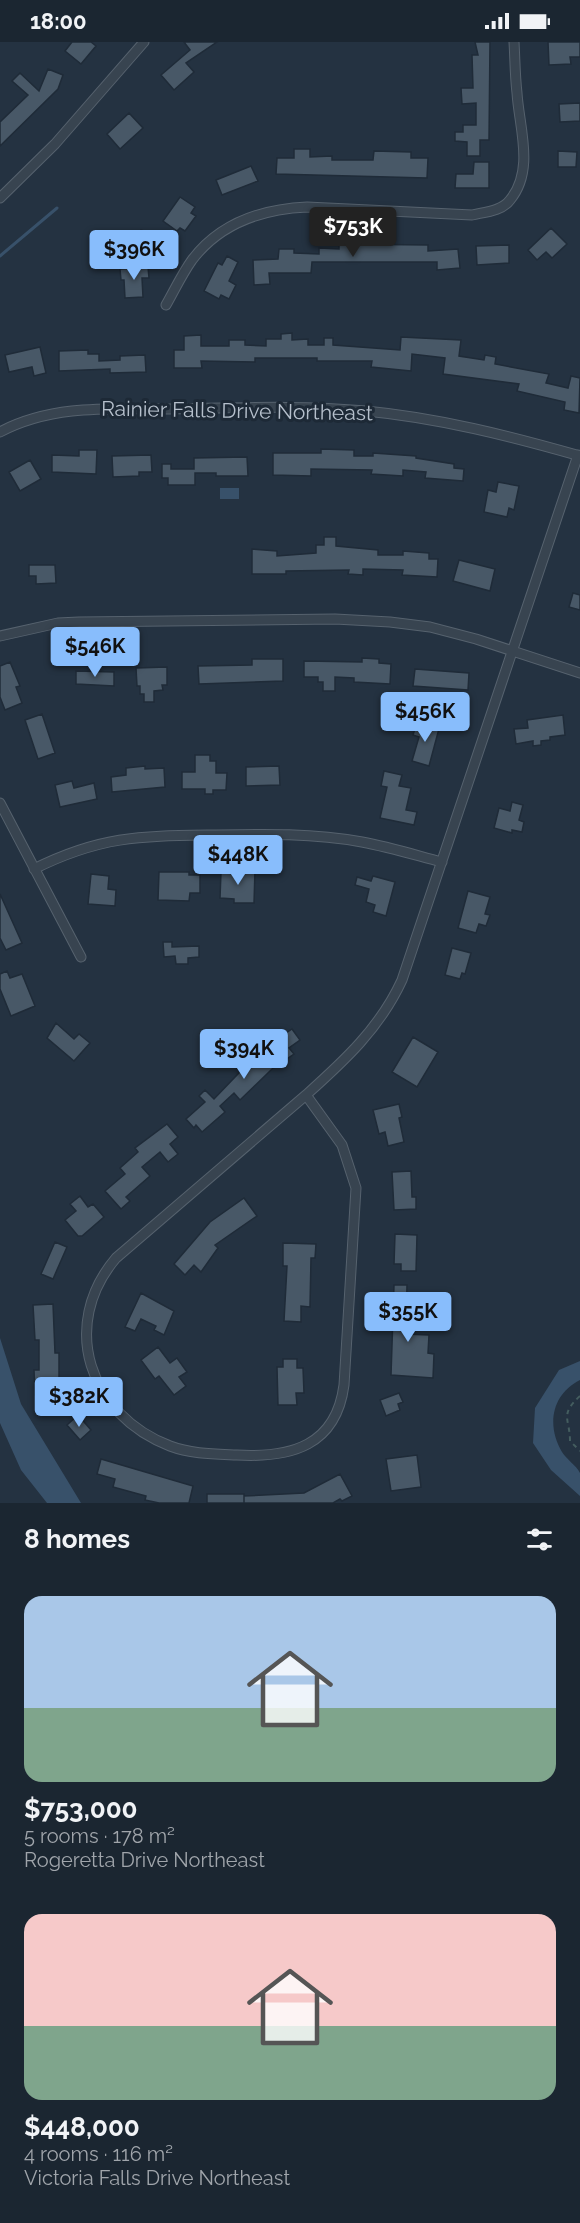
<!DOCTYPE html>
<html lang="en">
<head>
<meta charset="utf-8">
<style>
  body { margin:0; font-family:Raleway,sans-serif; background:#242e39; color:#f1f3f6; height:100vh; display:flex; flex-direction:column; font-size:22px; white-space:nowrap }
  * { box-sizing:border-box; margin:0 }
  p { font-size:20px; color:#a0a5ab }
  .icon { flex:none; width:33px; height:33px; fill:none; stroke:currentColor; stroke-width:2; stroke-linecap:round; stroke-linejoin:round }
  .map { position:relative; height:1461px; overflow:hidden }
  .panel { display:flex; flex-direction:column; background:#1b2631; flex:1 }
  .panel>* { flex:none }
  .price { position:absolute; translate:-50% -51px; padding:0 14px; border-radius:6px; background:#88bdfc; color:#111; font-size:20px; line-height:39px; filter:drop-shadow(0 2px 3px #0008) }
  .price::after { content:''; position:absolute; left:50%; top:36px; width:18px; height:14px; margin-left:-9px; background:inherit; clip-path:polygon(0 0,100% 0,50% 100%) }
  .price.selected { background:#222; color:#fff }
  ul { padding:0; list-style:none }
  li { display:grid; align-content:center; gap:12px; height:318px; padding:0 24px }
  li span { display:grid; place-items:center; height:186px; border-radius:18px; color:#555 }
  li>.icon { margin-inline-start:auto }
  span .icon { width:108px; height:108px; fill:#fffc; stroke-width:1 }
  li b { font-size:26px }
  h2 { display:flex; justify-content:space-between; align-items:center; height:72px; padding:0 24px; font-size:26px }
  .status { display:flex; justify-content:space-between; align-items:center; height:42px; padding:0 30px; background:#1b2631; direction:ltr }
  .status svg { height:16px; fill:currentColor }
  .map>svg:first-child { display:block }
</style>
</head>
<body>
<div class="status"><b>18:00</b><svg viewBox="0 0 49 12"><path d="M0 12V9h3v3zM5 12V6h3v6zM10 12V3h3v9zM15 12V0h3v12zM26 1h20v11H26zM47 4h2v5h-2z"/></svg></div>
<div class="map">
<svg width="580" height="1461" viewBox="0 0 580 1461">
  <rect width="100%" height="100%" fill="#243241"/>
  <path fill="#38516a" d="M 220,446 L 239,446 L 239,457 L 220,457 Z
    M 0,1296 L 21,1362 L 81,1461 L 47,1461 L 21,1428 L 0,1381 Z
    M 580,1319 L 580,1338 C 552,1352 546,1383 562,1410 C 566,1417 576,1423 580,1431 C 580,1436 580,1448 580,1454 L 551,1428 L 533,1401 L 535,1366 L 559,1328 Z"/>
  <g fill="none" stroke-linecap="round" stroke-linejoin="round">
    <path stroke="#38516a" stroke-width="3" d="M 0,214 L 57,166"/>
  </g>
  <path fill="#485867" stroke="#1f2b38" stroke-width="1.5" d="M 72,0 L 91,0 L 96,4 L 81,22 L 65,9 Z
    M 184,0 L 217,0 L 186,21 L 194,30 L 174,48 L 161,33 L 190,8 Z
    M 475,0 L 490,0 L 489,98 L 480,98 L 480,114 L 467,114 L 467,100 L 455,99 L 455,90 L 463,90 L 463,83 L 476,83 L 476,61 L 462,62 L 461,46 L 473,46 L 472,13 L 478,13 Z
    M 548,0 L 580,0 L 580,15 L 570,15 L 571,22 L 549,23 Z
    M 48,27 L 63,33 L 58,47 L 0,104 L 0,80 L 28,53 L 12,39 L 20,31 L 39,49 Z
    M 580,61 L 580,79 L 560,80 L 559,62 Z
    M 129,71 L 143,86 L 120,107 L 107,92 Z
    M 294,107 L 310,107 L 310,115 L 332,114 L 332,118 L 373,118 L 374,109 L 411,110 L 411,116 L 428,116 L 427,136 L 276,132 L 277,116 L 294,116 Z
    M 558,109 L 577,110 L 576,125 L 558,125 Z
    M 474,120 L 489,120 L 489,146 L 455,146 L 456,132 L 473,132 Z
    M 251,124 L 258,139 L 222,153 L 216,138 Z
    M 180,155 L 195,165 L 191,171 L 196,174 L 185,189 L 180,186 L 177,189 L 163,179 Z
    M 551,186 L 567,202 L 552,216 L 546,210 L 537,218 L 528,208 Z
    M 141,188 L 166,199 L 155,222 L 137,214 L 143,203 L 135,199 Z
    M 339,202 L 428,203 L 428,209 L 458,207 L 460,226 L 437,228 L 437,220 L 312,220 L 311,231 L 269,231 L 270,242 L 254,243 L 253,218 L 278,217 L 279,207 L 294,207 L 294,211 L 319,212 L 319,206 L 339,207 Z
    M 509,203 L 509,221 L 477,223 L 476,204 Z
    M 227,214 L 238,220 L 229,239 L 236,243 L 229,257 L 221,253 L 219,257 L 204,249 L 218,221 L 222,223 Z
    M 148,225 L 149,236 L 142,236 L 143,255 L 125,256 L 124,238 L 121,238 L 120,227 Z
    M 292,291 L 292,298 L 308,297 L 308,303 L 324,303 L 324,296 L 333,296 L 333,303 L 400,308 L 401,295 L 461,298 L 459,314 L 484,318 L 485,313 L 496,315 L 495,322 L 549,332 L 546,341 L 568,346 L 571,334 L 580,336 L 579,371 L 564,368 L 565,360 L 517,349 L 519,342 L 443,332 L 445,316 L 412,312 L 411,329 L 371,325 L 372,319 L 317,319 L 317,316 L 255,316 L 255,320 L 201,319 L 202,326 L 174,326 L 174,308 L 184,308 L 184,294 L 201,293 L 201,304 L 229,304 L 229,298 L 245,298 L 245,303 L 266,304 L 266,297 L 281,297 L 281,292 Z
    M 40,305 L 46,331 L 34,334 L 32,325 L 9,330 L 5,313 Z
    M 88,308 L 88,312 L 99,312 L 99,319 L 120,318 L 120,314 L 145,313 L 146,330 L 110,331 L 110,327 L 59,329 L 59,309 Z
    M 321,407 L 354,408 L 354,414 L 373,414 L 373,411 L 416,414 L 416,416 L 454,422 L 454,426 L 464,427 L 463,439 L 425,436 L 426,430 L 403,428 L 403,434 L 371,432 L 372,428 L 311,427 L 311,434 L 273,433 L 273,411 L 321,411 Z
    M 79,408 L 97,408 L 96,432 L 52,430 L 52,413 L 79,414 Z
    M 151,413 L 152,430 L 139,430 L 139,434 L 113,435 L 112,414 Z
    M 247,415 L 248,434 L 216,434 L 216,431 L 195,431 L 195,443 L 168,443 L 168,436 L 162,436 L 162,422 L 171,422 L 171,427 L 194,427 L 194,416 Z
    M 30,418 L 41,437 L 20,449 L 9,430 Z
    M 498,440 L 519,444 L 514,468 L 509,466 L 507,475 L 484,470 L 488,448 L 496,450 Z
    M 324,495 L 336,495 L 336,504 L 378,508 L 378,513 L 403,513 L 403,509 L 429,511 L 429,517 L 438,517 L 437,535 L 402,533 L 403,528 L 363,527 L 363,533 L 348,532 L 349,528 L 286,529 L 286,532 L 252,532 L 252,507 L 277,509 L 277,514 L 316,511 L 316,503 L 324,503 Z
    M 459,518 L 495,527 L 490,549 L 453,539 Z
    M 29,523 L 55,523 L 56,541 L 36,542 L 36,534 L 29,534 Z
    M 573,551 L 580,553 L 580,568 L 569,565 Z
    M 362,616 L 379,617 L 379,621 L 391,622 L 390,642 L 354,640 L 354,636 L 335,635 L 335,649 L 323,649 L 323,640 L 318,640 L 318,635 L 304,635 L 304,619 L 362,620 Z
    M 252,617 L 283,617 L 283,639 L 199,642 L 198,624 L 252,623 Z
    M 10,620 L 20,644 L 16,645 L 22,661 L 5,668 L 0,655 L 0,624 Z
    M 167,625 L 167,643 L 162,643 L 163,648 L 154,649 L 154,660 L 144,660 L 144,652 L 140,652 L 140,644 L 137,644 L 136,626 Z
    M 415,627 L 469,631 L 468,648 L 413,644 Z
    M 76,629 L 114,630 L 114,644 L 76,642 Z
    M 42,672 L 55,711 L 38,717 L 25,678 Z
    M 563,673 L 565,693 L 550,695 L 550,698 L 541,699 L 541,703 L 533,704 L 533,699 L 516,702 L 514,687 L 528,686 L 527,678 Z
    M 426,679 L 440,683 L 429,724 L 412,719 L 419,695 L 413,693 L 416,683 L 424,685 Z
    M 195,713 L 210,713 L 210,719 L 216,719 L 216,731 L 227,731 L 226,748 L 213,748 L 213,752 L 205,752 L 205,747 L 182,747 L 182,730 L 195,730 Z
    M 145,724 L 145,727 L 164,726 L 165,745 L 112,750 L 111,735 L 126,733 L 126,726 Z
    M 279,724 L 280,743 L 246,744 L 246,725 Z
    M 384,729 L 402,733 L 399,744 L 411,746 L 406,768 L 417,770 L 414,783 L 380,776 L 387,745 L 381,744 Z
    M 72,739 L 74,746 L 94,741 L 97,757 L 60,765 L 55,743 Z
    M 512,760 L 523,763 L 519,778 L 524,780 L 522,790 L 512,788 L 512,791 L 494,786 L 499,766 L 510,769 Z
    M 238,827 L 255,828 L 254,861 L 234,861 L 234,857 L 220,856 L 221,830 L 238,830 Z
    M 159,830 L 189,830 L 189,833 L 200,833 L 200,851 L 190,851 L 189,859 L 158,858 Z
    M 91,832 L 109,834 L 108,847 L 116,848 L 115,864 L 88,862 Z
    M 373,834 L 395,840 L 386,874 L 373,870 L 375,863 L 366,860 L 369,847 L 355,843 L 357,835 L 371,839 Z
    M 468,849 L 490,855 L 485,872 L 490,873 L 486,884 L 479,882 L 476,891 L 458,886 Z
    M 0,852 L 22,901 L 6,908 L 0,896 Z
    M 163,900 L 172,900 L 172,905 L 199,904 L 199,915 L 188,916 L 188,922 L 176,922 L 175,914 L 164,915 Z
    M 452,906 L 471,911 L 465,932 L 462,931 L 460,937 L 445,933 Z
    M 7,929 L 10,936 L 22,932 L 35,964 L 11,974 L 0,947 L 0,932 Z
    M 56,981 L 74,997 L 79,992 L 90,1001 L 74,1019 L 47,996 Z
    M 292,987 L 300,998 L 289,1006 L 294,1012 L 272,1027 L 240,1058 L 234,1051 L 220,1064 L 225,1070 L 202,1090 L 196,1083 L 194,1086 L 186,1077 L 205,1060 L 199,1054 L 205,1048 L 214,1057 L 260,1009 Z
    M 413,995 L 438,1010 L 417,1045 L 392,1030 Z
    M 399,1062 L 402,1075 L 399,1076 L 404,1100 L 388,1104 L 385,1090 L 379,1092 L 373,1068 Z
    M 167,1082 L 178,1095 L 170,1102 L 178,1112 L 168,1120 L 160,1110 L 142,1125 L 150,1134 L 126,1155 L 130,1159 L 121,1167 L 105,1149 L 125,1132 L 120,1126 L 138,1110 L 135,1106 Z
    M 411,1129 L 412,1155 L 416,1155 L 416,1167 L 394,1168 L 392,1130 Z
    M 80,1154 L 88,1165 L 93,1162 L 104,1175 L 82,1194 L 78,1194 L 65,1178 L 76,1169 L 70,1162 Z
    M 244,1156 L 257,1174 L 215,1203 L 218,1206 L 201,1230 L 194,1223 L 185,1233 L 174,1222 L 210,1180 Z
    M 395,1192 L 417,1193 L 416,1229 L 401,1229 L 401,1222 L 394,1222 Z
    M 55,1200 L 67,1205 L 53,1237 L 41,1232 Z
    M 283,1201 L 316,1202 L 315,1216 L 311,1216 L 310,1265 L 301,1264 L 301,1280 L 284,1279 L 287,1224 L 283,1224 Z
    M 394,1243 L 407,1243 L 406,1292 L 429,1293 L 428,1311 L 434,1312 L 433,1336 L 391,1333 Z
    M 141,1251 L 174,1269 L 164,1293 L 154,1288 L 156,1284 L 141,1277 L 135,1289 L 125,1285 Z
    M 53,1262 L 55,1311 L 59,1311 L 59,1353 L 35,1353 L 34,1328 L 39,1328 L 39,1298 L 35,1298 L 33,1263 Z
    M 158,1305 L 170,1321 L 177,1316 L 187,1330 L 179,1335 L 186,1344 L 174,1353 L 159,1334 L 155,1337 L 141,1318 Z
    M 283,1317 L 297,1317 L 297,1326 L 303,1326 L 304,1351 L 296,1351 L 297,1363 L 278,1363 L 277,1325 L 283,1325 Z
    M 399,1351 L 403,1360 L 398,1362 L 400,1368 L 386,1374 L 380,1358 Z
    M 78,1373 L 91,1388 L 80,1398 L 67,1383 Z
    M 417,1413 L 421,1445 L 391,1449 L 386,1417 Z
    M 101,1417 L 193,1444 L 189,1461 L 159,1461 L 145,1458 L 146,1454 L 113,1445 L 115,1437 L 97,1432 Z
    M 340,1432 L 352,1454 L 342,1459 L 340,1457 L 333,1461 L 244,1461 L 244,1454 L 244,1461 L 207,1461 L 207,1452 L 244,1452 L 244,1454 L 304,1451 Z"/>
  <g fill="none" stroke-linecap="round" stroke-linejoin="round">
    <defs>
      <path id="street" d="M 0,156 L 55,102 L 144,0
        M 166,263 C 174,249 182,232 192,218 C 220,181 262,167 307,165 L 472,173 C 485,170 502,169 510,158 C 535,128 519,85 517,51 C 515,34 515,17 514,0
        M 0,390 C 53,362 112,367 170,367 C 235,366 301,363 366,369 C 439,376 510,394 580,414
        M 0,594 L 58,581 L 79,580 L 335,577 L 390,580 L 430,585 L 476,597 L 580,631
        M 0,761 L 81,915
        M 34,827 C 102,793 143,794 216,793 C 264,792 314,791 362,800 C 389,805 415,813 442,820
        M 306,1053 L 342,1103 L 356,1146 L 344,1343 C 336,1404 291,1416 237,1413 C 215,1412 191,1412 170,1404 C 89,1373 59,1283 116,1216 Z
        M 306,1053 C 344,1019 380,986 402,938 L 578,413"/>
    </defs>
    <use href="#street" stroke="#56626e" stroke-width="11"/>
    <path stroke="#445d5f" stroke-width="2" stroke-dasharray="4.5 4.5" stroke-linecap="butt" d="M 580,1354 C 559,1373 570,1377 570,1399 L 580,1409"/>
    <use href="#street" stroke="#384450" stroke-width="9"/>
  </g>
  <g text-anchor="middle" stroke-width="6" stroke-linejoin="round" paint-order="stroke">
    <g font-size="21" fill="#b5bfcb" stroke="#1d2936">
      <text transform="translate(237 369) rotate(1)" y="7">Rainier Falls Drive Northeast</text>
    </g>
  </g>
</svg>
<b class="price selected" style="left:353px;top:216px">$753K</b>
<b class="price" style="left:134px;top:239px">$396K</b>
<b class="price" style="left:95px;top:636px">$546K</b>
<b class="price" style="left:425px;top:701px">$456K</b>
<b class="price" style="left:238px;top:844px">$448K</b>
<b class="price" style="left:244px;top:1038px">$394K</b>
<b class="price" style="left:408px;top:1301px">$355K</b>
<b class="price" style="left:79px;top:1386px">$382K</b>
</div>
<section class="panel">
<h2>8 homes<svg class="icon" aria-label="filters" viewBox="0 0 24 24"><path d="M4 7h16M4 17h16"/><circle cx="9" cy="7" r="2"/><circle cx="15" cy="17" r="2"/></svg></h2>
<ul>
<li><span style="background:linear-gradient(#a9c7e8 60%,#7fa58c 0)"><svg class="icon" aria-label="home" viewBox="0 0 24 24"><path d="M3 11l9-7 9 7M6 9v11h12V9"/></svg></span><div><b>$753,000</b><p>5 rooms · 178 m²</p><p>Rogeretta Drive Northeast</p></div></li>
<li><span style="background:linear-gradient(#f6c9c9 60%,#7fa58c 0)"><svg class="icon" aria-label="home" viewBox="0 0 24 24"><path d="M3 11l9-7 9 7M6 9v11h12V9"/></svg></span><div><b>$448,000</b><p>4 rooms · 116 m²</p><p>Victoria Falls Drive Northeast</p></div></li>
</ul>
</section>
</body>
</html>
